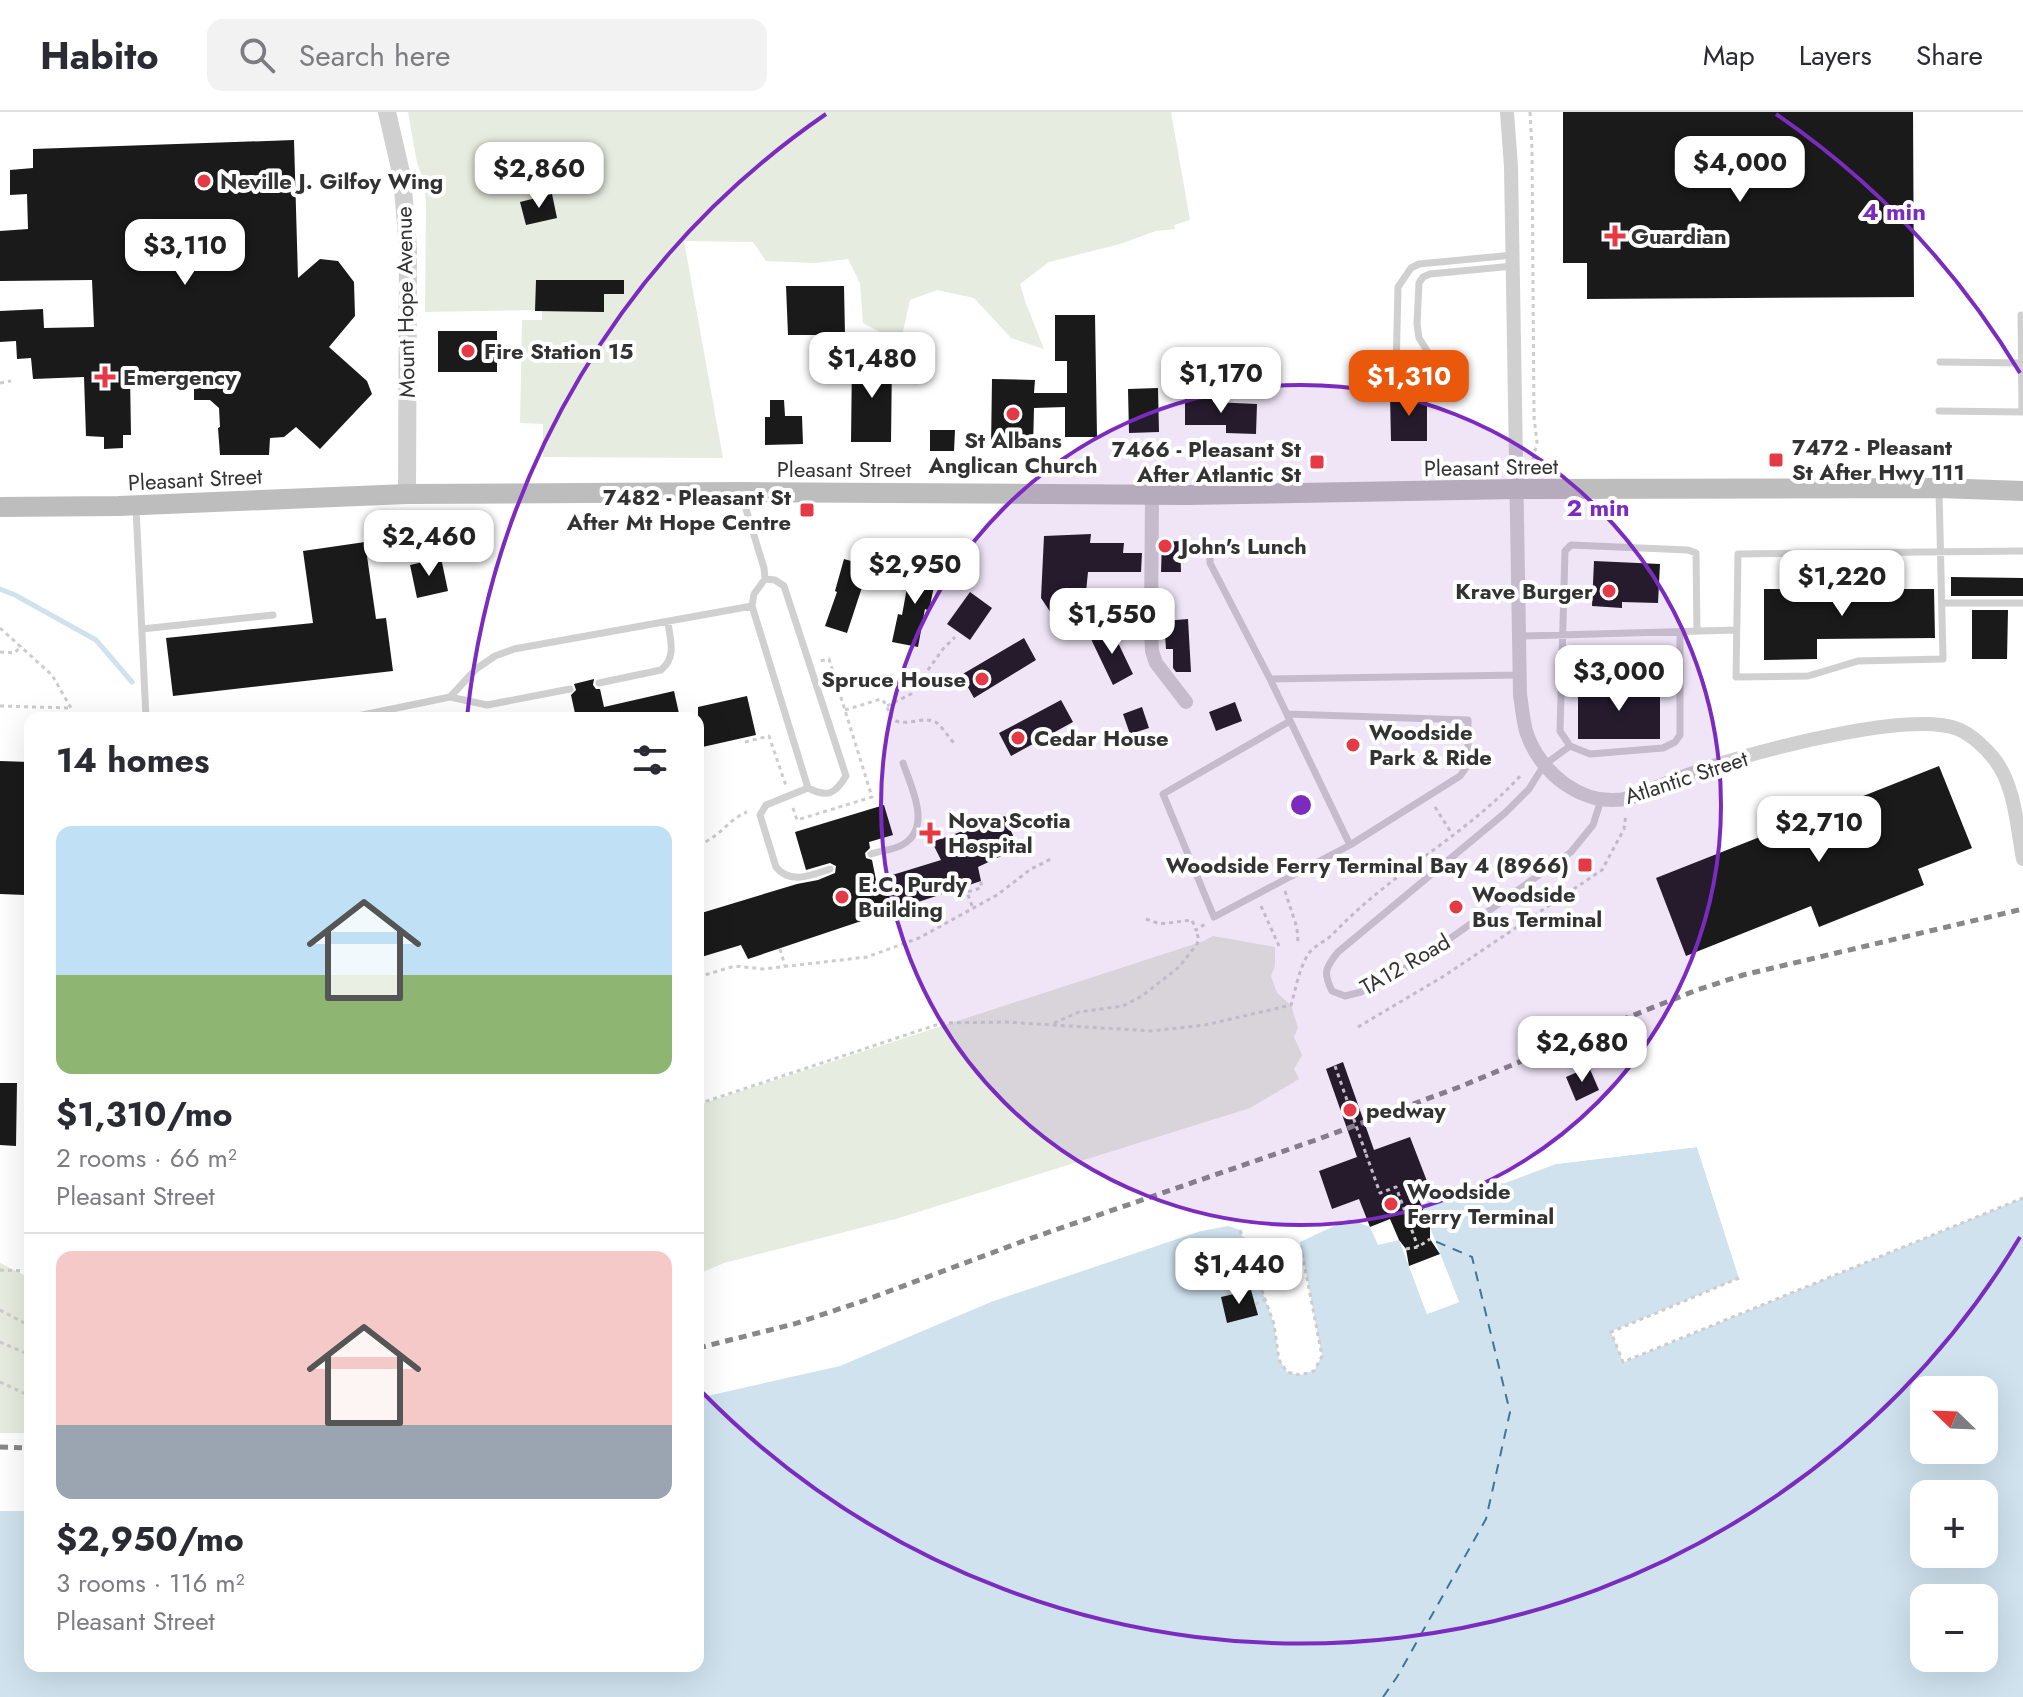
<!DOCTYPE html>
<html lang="en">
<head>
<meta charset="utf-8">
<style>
  body { margin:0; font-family:Jost,sans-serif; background:#f2f2f3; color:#2b2b33; height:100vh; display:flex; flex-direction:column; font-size:30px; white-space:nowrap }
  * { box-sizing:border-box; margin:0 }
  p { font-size:26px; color:#7c7c81 }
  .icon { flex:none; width:44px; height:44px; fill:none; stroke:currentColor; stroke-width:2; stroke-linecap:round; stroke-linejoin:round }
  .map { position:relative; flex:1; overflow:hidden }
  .drawer { position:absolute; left:24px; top:600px; width:680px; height:960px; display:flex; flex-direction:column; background:#fff; border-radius:16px; box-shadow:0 8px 32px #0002 }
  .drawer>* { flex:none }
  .needle { width:52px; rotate:293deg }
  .controls { position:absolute; left:1910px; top:1264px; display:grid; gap:16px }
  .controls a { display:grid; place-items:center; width:88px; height:88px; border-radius:16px; background:#fff; box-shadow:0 8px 32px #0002; font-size:40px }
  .price { position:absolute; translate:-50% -68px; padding:0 18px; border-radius:16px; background:#fff; color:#222; font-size:26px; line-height:52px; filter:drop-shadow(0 2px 4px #0008) }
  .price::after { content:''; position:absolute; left:50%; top:48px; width:24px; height:18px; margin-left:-12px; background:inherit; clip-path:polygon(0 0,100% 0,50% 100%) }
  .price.on { background:#ea580c; color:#fff }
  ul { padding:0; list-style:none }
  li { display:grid; align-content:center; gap:16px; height:424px; padding:0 32px }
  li+li { border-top:2px solid #e1e1e2 }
  li span { display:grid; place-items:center; height:248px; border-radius:16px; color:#555 }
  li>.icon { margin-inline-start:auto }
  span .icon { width:144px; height:144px; fill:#fffc; stroke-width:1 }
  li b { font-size:34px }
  h2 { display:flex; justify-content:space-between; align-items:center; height:96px; padding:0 32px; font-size:34px }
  header { display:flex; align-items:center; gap:48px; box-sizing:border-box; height:112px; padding:0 40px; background:#fff; border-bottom:2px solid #e1e1e2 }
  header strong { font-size:38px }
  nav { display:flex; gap:44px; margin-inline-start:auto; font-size:28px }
  .search { width:560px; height:72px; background:#f2f2f3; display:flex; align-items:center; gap:20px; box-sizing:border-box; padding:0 28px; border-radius:16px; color:#7c7c81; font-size:30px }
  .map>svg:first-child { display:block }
</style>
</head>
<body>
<header>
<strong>Habito</strong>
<div class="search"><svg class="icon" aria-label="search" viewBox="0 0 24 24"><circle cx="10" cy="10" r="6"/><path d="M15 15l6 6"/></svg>Search here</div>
<nav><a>Map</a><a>Layers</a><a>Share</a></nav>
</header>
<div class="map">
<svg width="2023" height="1585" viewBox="0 0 2023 1585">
  <rect width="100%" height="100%" fill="#fff"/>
  <path fill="#e6ecdf" d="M 408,0 L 1171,0 L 1190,108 L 1174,113 L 1175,117 L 1156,119 L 1120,132 L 1049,150 L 1020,172 L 1025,189 L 1044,237 L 1011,226 L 974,186 L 937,178 L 910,188 L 902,224 L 926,261 L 916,273 L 892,246 L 891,226 L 863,211 L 860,171 L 848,147 L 815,151 L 766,149 L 753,130 L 684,129 L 723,346 L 543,345 L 543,312 L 520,311 L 522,208 L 542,208 L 542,198 L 425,200 L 426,88 L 422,64 L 417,51 Z
    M 1213,824 L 1275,835 L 1275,854 L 1271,864 L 1277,881 L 1291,893 L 1298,916 L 1294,925 L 1302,943 L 1294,957 L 1299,967 L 1250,996 L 899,1106 L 724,1151 L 698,1162 L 698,993 L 1204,829 Z
    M 0,1151 L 30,1166 L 30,1321 L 0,1321 Z"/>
  <path fill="#cfe2ee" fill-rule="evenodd" d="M 1697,1035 L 1739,1166 L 1612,1219 L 1624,1250 L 2023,1086 L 2023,1585 L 0,1585 L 0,1399 L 30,1399 L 30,1554 L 698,1554 L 698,1286 L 840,1254 L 991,1190 L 1201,1119 L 1228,1114 L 1240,1118 L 1274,1212 L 1279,1248 L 1287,1260 L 1300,1263 L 1314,1259 L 1322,1244 L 1300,1130 L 1349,1107 L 1370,1115 L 1378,1133 L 1399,1128 L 1427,1202 L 1459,1190 L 1417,1082 L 1505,1071 L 1556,1052 ZM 1924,1278 L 1984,1278 L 1984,1338 L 1924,1338 ZM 1924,1382 L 1984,1382 L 1984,1442 L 1924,1442 ZM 1924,1486 L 1984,1486 L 1984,1546 L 1924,1546 Z"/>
  <path fill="#fff" d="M 1696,1031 L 1700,1034 L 1743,1167 L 1741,1169 L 1616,1222 L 1626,1245 L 2023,1082 L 2023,1086 L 1623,1250 L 1611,1220 L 1739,1166 L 1697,1035 L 1556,1052 L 1553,1048 Z
    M 1403,1127 L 1430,1197 L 1454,1188 L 1431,1129 L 1440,1142 L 1459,1190 L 1427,1202 L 1409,1154 L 1406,1137 L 1399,1128 Z"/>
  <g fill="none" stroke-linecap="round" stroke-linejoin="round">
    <path stroke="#cfe2ee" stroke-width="5" d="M 0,477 L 15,483 L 96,528 L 132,570"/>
    <path stroke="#3f7597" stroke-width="2" stroke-dasharray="10 8" stroke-linecap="butt" d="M 1383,1585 L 1397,1565 L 1486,1407 L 1510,1300 L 1472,1145 L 1430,1127"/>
  </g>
  <path fill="#1a1a1a" d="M 1563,0 L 1913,0 L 1914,185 L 1587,187 L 1587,151 L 1563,151 Z
    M 294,28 L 298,166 L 320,147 L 338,149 L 354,170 L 355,204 L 329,235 L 367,269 L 372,282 L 320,337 L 296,315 L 284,325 L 270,326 L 269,343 L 220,343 L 218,316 L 220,315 L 219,296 L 210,288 L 194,288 L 194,261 L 130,264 L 131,323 L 123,323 L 123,336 L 104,337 L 104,325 L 86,324 L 84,265 L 33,267 L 31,246 L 17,247 L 16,229 L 0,230 L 0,199 L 43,197 L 44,216 L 94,215 L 92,168 L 0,169 L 0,119 L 28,117 L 27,82 L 10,83 L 10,58 L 33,56 L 33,37 Z
    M 552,82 L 557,106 L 526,113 L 520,90 Z
    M 536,168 L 624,168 L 624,182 L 604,182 L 604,200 L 535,199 Z
    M 786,174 L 844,174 L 845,223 L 788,223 Z
    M 1055,203 L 1095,203 L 1097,325 L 1065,325 L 1065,295 L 1034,296 L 1033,337 L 991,336 L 992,267 L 1035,268 L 1034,281 L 1067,281 L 1067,249 L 1055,249 Z
    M 438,219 L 497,219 L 497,260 L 438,260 Z
    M 852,246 L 892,246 L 891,330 L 851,330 Z
    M 1158,276 L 1159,320 L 1129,321 L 1128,277 Z
    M 1427,282 L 1427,329 L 1391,329 L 1390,283 Z
    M 1185,285 L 1213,285 L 1213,290 L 1257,292 L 1256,322 L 1226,321 L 1226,313 L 1185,313 Z
    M 770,288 L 784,288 L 785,304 L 802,304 L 803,332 L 765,333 L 765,305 L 770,305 Z
    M 930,318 L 955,318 L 954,339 L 930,339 Z
    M 1091,422 L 1090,431 L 1124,431 L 1123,441 L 1142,441 L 1141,460 L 1088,460 L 1085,490 L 1053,504 L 1041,486 L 1044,424 Z
    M 1180,429 L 1181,460 L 1161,460 L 1162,430 Z
    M 365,430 L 376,507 L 386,506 L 393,559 L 173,584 L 166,526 L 313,511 L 303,439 Z
    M 441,446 L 448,479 L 417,486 L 410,453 Z
    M 844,447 L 869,454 L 847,521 L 825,514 L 837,480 L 835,479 Z
    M 1594,449 L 1660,452 L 1658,491 L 1622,490 L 1622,496 L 1592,494 Z
    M 911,454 L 937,459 L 929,499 L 925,497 L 918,535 L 892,530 L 898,502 L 902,503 Z
    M 1951,465 L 2023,466 L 2023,484 L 1951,484 Z
    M 1764,477 L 1934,477 L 1935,526 L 1817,527 L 1817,547 L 1764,548 Z
    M 970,480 L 992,496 L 970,528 L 947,512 Z
    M 1972,498 L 2008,498 L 2007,547 L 1972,547 Z
    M 1188,507 L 1191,560 L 1176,560 L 1173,556 L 1173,537 L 1166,537 L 1164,509 Z
    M 1110,514 L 1133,562 L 1113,573 L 1090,525 Z
    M 1024,526 L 1036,548 L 974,586 L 961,563 Z
    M 594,567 L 593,573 L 596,577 L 600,577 L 604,595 L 674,579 L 680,606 L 576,606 L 571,583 L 576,578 L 574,572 Z
    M 1603,570 L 1629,570 L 1629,576 L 1660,577 L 1660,627 L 1578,627 L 1578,576 L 1603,576 Z
    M 747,584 L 756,623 L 698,636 L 698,595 Z
    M 1061,588 L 1073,610 L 1011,644 L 999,621 Z
    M 1235,590 L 1242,609 L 1216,619 L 1209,600 Z
    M 1142,595 L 1149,616 L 1130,622 L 1123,602 Z
    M 0,649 L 30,650 L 25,783 L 0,782 Z
    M 1939,654 L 1972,736 L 1918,757 L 1924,773 L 1819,815 L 1811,794 L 1686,844 L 1656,766 Z
    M 884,693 L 893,723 L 869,730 L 870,736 L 865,741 L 866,746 L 872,748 L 876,768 L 941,748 L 932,730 L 1005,704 L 1018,736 L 978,755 L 981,769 L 748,847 L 741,833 L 698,846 L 698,802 L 797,772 L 818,768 L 835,761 L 836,754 L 830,751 L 806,758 L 795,720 Z
    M 1343,950 L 1374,1038 L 1410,1025 L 1430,1077 L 1417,1082 L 1430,1116 L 1430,1127 L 1440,1142 L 1409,1154 L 1406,1137 L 1399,1128 L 1390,1107 L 1370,1115 L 1359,1087 L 1332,1097 L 1319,1059 L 1357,1045 L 1326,957 Z
    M 1589,955 L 1599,978 L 1576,989 L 1566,965 Z
    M 0,971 L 17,971 L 16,1034 L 0,1033 Z
    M 1251,1178 L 1258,1203 L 1227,1211 L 1221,1185 Z"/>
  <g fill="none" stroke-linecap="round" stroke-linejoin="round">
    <path stroke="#cdcdcd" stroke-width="3" stroke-dasharray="4 4" stroke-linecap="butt" d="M 1530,0 L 1532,37 L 1534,305 L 1537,330 L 1533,347
      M 0,271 L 11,269
      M 0,516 L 52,563 L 71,596
      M 0,540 L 14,541 L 22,534
      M 0,594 L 71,596
      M 887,594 L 911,582 L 943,537 L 955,525
      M 845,598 L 881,587 C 889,593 888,605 896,609 C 909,614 925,603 937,611 C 943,616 949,626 955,632
      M 745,630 L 769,624 L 786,674
      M 1435,695 L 1452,722
      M 793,696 L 797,708 L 872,685 L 829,547 L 820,549
      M 698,732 C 718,728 728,707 747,700
      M 1285,779 L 1297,816 L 1298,830
      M 972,794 L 967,780 L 981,776 L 981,769
      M 1261,794 L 1279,834
      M 1146,807 L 1160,812 L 1192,808 L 1196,818 L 1205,812
      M 780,837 L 785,854
      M 698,865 L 735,854 L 763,857 L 867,845 L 919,826 L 997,783 L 1031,757 L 1051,747
      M 1054,911 L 1079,900 L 1123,894 L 1142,884 L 1179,855 L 1197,832 L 1199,828 L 1196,818
      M 1358,915 L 1444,864 L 1602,758 L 1624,717 L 1626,702
      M 30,988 L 28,989 L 30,993
      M 698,992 L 942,911 L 1006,910 L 1151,919 L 1205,913 L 1291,893 C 1296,876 1299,856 1309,841 C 1315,833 1326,829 1333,822 C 1390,761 1468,722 1522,662
      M 30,1026 L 30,1028
      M 1366,1042 L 1380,1081 L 1396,1075 L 1418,1135
      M 1240,1118 L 1274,1212 L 1279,1248 L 1287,1260 L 1300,1263 L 1314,1259 L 1322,1244 L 1300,1130
      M 1406,1137 L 1418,1135 L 1430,1127
      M 0,1158 L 30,1159
      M 1739,1166 L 1611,1220 L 1623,1250 L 2023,1086
      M 1255,1192 L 1265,1188
      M 0,1198 L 30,1214
      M 0,1230 L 30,1243
      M 0,1270 L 30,1284"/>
    <path stroke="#d0d0d0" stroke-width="7" d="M 1513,143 L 1419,152 L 1411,156 L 1398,175 L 1396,259 C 1403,270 1416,267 1428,267 L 1434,261 L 1436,253 L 1419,226 L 1417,212 L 1419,171 L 1423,165 L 1430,162 L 1513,154
      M 2021,203 L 2022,300
      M 1940,250 L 2023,251
      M 1939,299 L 2023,300
      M 1939,378 L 1943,547 L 1858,549 L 1808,564 L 1736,565 L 1738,442 L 2023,439
      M 742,384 L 764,456 L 765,467
      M 136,396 L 146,606
      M 1210,439 L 1210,451 L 1270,567
      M 1942,491 L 2023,491
      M 142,517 L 273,503
      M 1520,524 L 1736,518
      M 599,571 L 661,558 C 677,545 670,528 668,510
      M 450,585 L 487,593 L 570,577
      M 1287,602 L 1468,608 L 1468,653 L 1460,664 L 1350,733 L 1214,805 L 1163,682 L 1290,609
      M 348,606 L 450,585 L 476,557 L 495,544 L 514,537 L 752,494
      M 1570,634 L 1590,642 L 1663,636 L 1675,630 L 1680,623 L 1680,520
      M 808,676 L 752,494 L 754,482 L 765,467 L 775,468 L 784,474 L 846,664 C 835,682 828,686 808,676 L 766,693 L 760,703 L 776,755 C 790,773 812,763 830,757
      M 1601,688 L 1593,713 L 1571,740 L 1420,848 L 1361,880 L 1345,884 L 1332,879 C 1323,861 1325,856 1338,840 L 1505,701 L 1529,677 L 1544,653 L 1570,634 L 1560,619 L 1565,439 L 1571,433 L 1688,438 L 1696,441 L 1697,519
      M 1350,733 L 1270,567 L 1520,563
      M 871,742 C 880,739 893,738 902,733 C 933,716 911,675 903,651"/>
    <path stroke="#d0d0d0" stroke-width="14" d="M 1507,0 L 1511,55 L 1520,583 C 1522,595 1523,608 1526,619 C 1539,661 1584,697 1629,686 C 1638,684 1648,679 1657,675 C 1679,666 1703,657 1726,650 C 1775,635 1912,599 1958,617 C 1972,623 1986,636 1995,648 C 2015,674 2017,715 2023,747
      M 1152,382 L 1151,518 L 1152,539 L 1156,551 L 1186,590"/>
    <path stroke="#d0d0d0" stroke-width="18" d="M 387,0 L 402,65 L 408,136 L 407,382"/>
    <path stroke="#bdbdbd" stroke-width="20" d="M 0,395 L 119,394 L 407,382 L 741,380 L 1187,383 L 1517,377 L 1939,376 L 2023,379"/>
    <path stroke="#888" stroke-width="5" stroke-dasharray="8 6" stroke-linecap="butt" d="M 698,1236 L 794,1212 L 863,1189 L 1029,1127 L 1313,1029 L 1462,974 L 1591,920 L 1697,878 L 1743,863 L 2023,797
      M 0,1335 L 30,1336"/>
    <path stroke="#cdcdcd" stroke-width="3" stroke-dasharray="4 4" stroke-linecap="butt" d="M 1335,954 L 1366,1042"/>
  </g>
  <circle cx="1301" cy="693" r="420" fill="#7b2cbf" fill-opacity=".12"/>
  <g fill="none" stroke="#7b2cbf" stroke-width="4">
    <circle cx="1301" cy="693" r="420"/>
    <path d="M2020 1125A839 839 0 0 1 703 1281M467 605A839 839 0 0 1 826 2M1776 2A839 839 0 0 1 2020 261"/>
  </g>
  <g fill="#e63946" stroke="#fff" stroke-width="3">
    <circle cx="204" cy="69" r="8"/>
    <path d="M1611 112h8v8h8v8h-8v8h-8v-8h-8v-8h8z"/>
    <circle cx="468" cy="239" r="8"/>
    <path d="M101 253h8v8h8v8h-8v8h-8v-8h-8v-8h8z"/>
    <circle cx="1013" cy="302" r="8"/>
    <rect x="1768" y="340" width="16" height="16" rx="4"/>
    <rect x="1309" y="342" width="16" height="16" rx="4"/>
    <rect x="799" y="390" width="16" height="16" rx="4"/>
    <circle cx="1165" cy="434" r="8"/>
    <circle cx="1609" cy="479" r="8"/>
    <circle cx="982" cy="567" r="8"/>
    <circle cx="1018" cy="626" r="8"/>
    <circle cx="1353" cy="633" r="8"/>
    <path d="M926 709h8v8h8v8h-8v8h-8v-8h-8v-8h8z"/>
    <rect x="1577" y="745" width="16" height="16" rx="4"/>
    <circle cx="842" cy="785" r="8"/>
    <circle cx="1456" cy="795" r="8"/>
    <circle cx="1350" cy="998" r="8"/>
    <circle cx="1391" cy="1092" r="8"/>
  </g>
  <g text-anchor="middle" stroke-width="8" stroke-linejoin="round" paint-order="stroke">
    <g font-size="22" font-weight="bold" fill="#333" stroke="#fff" text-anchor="start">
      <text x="220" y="77">Neville J. Gilfoy Wing</text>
      <text x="1631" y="132">Guardian</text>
      <text x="484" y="247">Fire Station 15</text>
      <text x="123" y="273">Emergency</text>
      <text x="1013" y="336" text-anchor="middle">St Albans<tspan x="1013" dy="25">Anglican Church</tspan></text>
      <text x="1792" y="343">7472 - Pleasant<tspan x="1792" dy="25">St After Hwy 111</tspan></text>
      <text x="1301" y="345" text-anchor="end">7466 - Pleasant St<tspan x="1301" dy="25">After Atlantic St</tspan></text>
      <text x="791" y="393" text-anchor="end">7482 - Pleasant St<tspan x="791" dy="25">After Mt Hope Centre</tspan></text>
      <text x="1181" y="442">John's Lunch</text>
      <text x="1593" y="487" text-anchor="end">Krave Burger</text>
      <text x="966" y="575" text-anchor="end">Spruce House</text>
      <text x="1369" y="628">Woodside<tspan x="1369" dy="25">Park &amp; Ride</tspan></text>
      <text x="1034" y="634">Cedar House</text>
      <text x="948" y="716">Nova Scotia<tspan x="948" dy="25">Hospital</tspan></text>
      <text x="1569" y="761" text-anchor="end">Woodside Ferry Terminal Bay 4 (8966)</text>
      <text x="858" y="780">E.C. Purdy<tspan x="858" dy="25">Building</tspan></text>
      <text x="1472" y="790">Woodside<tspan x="1472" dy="25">Bus Terminal</tspan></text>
      <text x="1366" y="1006">pedway</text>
      <text x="1407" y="1087">Woodside<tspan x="1407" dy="25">Ferry Terminal</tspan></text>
    </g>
    <g font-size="22" fill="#333" stroke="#fff">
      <text transform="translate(405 190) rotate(-91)" y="8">Mount Hope Avenue</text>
      <text transform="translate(1491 355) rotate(-1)" y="8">Pleasant Street</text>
      <text x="844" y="365">Pleasant Street</text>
      <text transform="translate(195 367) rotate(-3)" y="8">Pleasant Street</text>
      <text transform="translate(1686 665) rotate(-18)" y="8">Atlantic Street</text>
      <text transform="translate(1405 852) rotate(-30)" y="8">TA12 Road</text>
    </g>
  </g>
  <circle cx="1301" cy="693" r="12" fill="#7b2cbf" stroke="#fff" stroke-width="4"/>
  <g font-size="24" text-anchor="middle" font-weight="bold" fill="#7b2cbf" stroke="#fff" stroke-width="8" stroke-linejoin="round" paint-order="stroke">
    <text x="1894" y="108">4 min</text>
    <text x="1598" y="404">2 min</text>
  </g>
</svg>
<div class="controls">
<a><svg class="needle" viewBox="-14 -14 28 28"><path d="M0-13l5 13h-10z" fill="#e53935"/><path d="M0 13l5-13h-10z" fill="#7c7c81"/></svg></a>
<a>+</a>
<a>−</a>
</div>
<b class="price" style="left:1740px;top:92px">$4,000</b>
<b class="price" style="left:539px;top:98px">$2,860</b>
<b class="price" style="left:185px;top:175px">$3,110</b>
<b class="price" style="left:872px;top:288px">$1,480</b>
<b class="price" style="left:1221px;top:303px">$1,170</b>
<b class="price on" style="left:1409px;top:306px">$1,310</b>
<b class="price" style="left:429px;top:466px">$2,460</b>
<b class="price" style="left:915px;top:494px">$2,950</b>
<b class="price" style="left:1842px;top:506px">$1,220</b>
<b class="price" style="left:1112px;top:544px">$1,550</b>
<b class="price" style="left:1619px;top:601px">$3,000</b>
<b class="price" style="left:1819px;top:752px">$2,710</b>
<b class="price" style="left:1582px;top:972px">$2,680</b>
<b class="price" style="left:1239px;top:1194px">$1,440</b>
<section class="drawer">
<h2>14 homes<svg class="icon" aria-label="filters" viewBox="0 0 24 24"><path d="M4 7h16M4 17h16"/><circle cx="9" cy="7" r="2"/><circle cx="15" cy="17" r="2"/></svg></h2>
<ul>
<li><span style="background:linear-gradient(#bfe0f5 60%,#8fb573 0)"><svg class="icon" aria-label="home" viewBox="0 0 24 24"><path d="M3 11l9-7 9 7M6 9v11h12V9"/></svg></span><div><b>$1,310/mo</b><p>2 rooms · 66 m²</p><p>Pleasant Street</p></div></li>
<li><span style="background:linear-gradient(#f6c9c9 70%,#9aa5b1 0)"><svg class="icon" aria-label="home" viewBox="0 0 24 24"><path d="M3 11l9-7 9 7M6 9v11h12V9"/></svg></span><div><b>$2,950/mo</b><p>3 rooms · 116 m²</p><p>Pleasant Street</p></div></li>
</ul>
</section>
</div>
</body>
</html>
